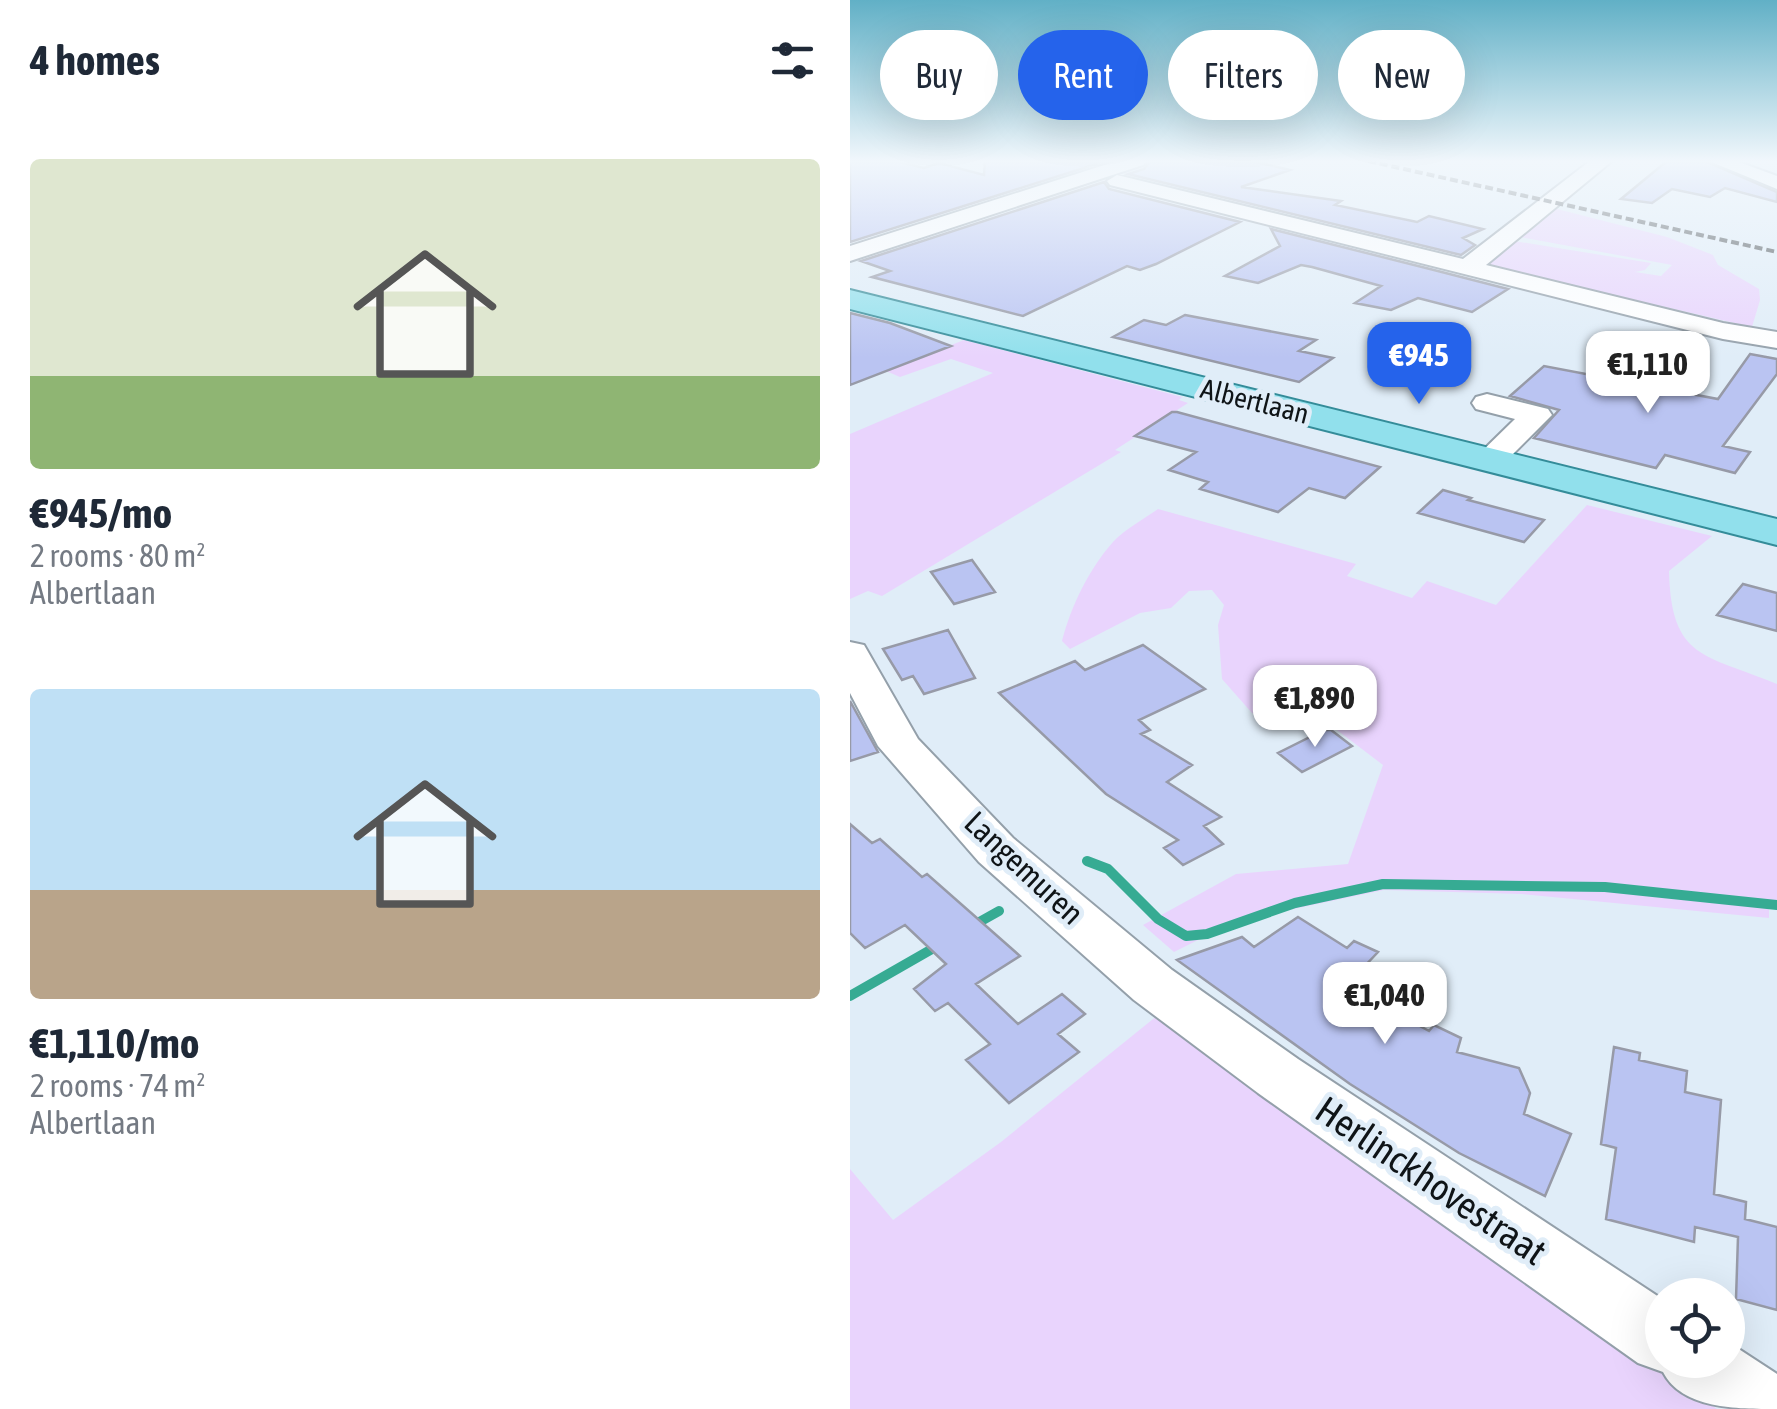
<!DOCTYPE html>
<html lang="en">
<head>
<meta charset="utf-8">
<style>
  body { margin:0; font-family:"Asap Condensed",sans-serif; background:#f2f2f3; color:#1f2937; height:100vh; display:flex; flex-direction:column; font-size:38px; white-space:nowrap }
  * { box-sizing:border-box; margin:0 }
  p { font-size:32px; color:#747a83 }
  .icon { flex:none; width:55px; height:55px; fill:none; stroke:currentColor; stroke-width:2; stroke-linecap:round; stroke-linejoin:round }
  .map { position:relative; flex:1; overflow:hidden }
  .drawer { display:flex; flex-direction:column; background:#fff; width:850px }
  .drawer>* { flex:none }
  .guide { position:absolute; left:30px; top:30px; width:745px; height:90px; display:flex; gap:20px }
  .controls { position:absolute; left:795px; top:1278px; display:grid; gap:20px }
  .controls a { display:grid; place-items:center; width:100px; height:100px; border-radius:50%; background:#fff; box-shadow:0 10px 40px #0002; font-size:50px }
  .price { position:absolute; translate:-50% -85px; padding:0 22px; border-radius:20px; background:#fff; color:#222; font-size:32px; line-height:65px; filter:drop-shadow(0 2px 5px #0008) }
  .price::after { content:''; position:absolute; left:50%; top:60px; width:30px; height:22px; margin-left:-15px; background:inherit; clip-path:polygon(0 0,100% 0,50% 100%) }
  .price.selected { background:#2563eb; color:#fff }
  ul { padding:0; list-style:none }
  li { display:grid; align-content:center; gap:20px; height:530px; padding:0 30px }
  li span { display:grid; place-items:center; height:310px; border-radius:10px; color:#555 }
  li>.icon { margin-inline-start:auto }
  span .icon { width:180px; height:180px; fill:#fffc; stroke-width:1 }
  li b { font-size:42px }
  h2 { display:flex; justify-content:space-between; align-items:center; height:120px; padding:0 30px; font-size:42px }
  .pill { padding:0 35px; border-radius:45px; background:#fff; box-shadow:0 10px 40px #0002; font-size:35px; line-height:90px }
  .pill.selected { background:#2563eb; color:#fff }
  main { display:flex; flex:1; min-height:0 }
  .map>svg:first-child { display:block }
</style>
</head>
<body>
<main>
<section class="drawer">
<h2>4 homes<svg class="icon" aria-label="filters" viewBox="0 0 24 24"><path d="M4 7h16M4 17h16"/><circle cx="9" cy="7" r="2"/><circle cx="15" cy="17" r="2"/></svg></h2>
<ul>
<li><span style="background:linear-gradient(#dfe7d0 70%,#8fb573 0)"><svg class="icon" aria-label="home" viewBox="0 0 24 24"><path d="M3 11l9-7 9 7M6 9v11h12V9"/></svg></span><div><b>€945/mo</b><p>2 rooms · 80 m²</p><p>Albertlaan</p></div></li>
<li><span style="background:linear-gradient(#bfe0f5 65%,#b9a48a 0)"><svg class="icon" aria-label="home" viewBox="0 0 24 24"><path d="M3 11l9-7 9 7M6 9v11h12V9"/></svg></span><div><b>€1,110/mo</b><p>2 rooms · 74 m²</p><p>Albertlaan</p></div></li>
</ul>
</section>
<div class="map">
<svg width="927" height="1409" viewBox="0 0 927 1409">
  <rect width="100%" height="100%" fill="#e0edf8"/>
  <path fill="#e9d4fd" d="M 703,208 L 817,237 L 863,255 L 868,265 L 909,289 L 910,300 L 902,327 L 633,265 L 664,241 L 801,263 L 795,270 L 785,272 L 811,276 L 822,265 L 665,236 L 673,236 L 689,224 L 682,220 Z
    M 114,340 L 332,397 L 329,400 L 338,403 L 265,450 L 271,452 L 32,596 L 18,591 L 0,599 L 0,434 L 143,373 L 101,359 L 50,377 L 36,371 Z
    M 737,505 L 862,536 L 819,571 C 821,660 855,654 927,684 L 927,907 L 919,906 L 919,918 L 672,894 L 534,890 L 386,921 L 324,952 L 293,925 L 386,874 L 498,864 L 533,765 L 483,727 L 402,713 L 372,679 L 368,625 L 374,605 L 362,590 L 339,591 L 321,608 L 290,613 L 220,649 L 212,641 C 221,606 239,569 263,542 C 275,529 294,519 308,509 L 506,564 L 497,576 L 562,598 L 577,581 L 646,605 Z
    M 308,1015 L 867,1409 L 0,1409 L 0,1169 L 43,1220 L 151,1142 Z"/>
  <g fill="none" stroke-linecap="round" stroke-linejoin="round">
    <path stroke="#36ab93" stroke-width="10" d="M 237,861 L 258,869 L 308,919 L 336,936 L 357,934 L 445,903 L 533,884 L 755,887 L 927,905
      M 124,925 L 149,911
      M 0,996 L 89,945"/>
  </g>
  <path fill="#bac4f2" stroke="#979aa7" stroke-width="2.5" d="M 0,161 L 46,161 L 74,168 L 89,163 L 134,175 L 135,161 L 256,161 L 0,242 Z
    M 300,161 L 402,161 L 440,170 L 391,187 L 491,201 L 485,205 L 567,222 L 579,216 L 633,229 L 613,238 L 625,245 L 611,255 L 278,174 L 294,169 Z
    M 817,161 L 855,161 L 927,192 L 927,202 L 875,188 L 860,197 L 822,189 L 802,203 L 771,199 Z
    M 254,182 L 259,189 L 390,222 L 306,264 L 290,270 L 277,266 L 173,316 L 22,277 L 40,271 L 11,261 Z
    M 421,229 L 580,269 L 658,289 L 622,312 L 568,298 L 541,310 L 505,303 L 531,286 L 462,267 L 451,265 L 408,283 L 375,276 L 430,246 Z
    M 0,313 L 40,323 L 101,346 L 0,385 Z
    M 335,315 L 466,340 L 449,351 L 483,358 L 449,382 L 263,337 L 294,320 L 316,325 Z
    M 900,354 L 927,359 L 927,374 L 873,446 L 900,452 L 885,473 L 815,455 L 806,468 L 684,438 L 709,410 L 660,396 L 694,366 L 868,399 Z
    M 322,412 L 327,412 L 530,467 L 495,498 L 459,488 L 428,512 L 350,489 L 358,482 L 319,470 L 346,452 L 285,436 Z
    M 593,490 L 621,498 L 618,500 L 694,520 L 674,542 L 568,513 Z
    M 122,560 L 145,592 L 104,604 L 81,572 Z
    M 893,584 L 927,593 L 927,631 L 867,615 Z
    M 98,630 L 125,678 L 74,694 L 63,676 L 52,680 L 33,649 Z
    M 293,645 L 355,689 L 289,720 L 300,730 L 291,734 L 342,765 L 317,782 L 371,817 L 354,826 L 373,844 L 333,865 L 314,848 L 328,840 L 256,794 L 149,693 L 225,661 L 235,670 Z
    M 0,701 L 28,752 L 0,761 Z
    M 474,730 L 481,730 L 502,746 L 452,772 L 428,753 Z
    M 0,824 L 22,843 L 30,839 L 72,877 L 77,874 L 170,956 L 126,984 L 168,1024 L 212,994 L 235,1014 L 208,1034 L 229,1052 L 159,1103 L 116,1060 L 140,1044 L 98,1003 L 85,1011 L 64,989 L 96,964 L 55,925 L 15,948 L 0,933 Z
    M 448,917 L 497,948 L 504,941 L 528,952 L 513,968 L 553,982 L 535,1007 L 579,1031 L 584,1025 L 611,1038 L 607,1052 L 669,1068 L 680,1093 L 674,1114 L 721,1134 L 695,1196 L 609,1153 L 500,1084 L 327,960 L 392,937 L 404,947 Z
    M 764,1047 L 790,1053 L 789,1060 L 837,1071 L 835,1092 L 871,1100 L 864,1194 L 896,1202 L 895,1219 L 927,1227 L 927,1310 L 886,1299 L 888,1237 L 845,1227 L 844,1242 L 756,1219 L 766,1148 L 751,1144 Z"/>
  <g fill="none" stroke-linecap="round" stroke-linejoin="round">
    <path stroke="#c1ccd6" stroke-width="22" stroke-dasharray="22 11" stroke-linecap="butt" d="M 248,161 L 261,164"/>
    <defs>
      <path id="minor" d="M 267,161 L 296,161 L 293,165 L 0,261 L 0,246 Z
        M 740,161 L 762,161 L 636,265 L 873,323 L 927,332 L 927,348 L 873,339 L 260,185 L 257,181 L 267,175 L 613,259 Z
        M 859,161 L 886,161 L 927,176 L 927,189 Z
        M 637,394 L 698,409 L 702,415 L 650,467 L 628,467 L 623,460 L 665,419 L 626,409 L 622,403 L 626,397 Z
        M 0,642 L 14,645 L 68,739 L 163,838 L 322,970 L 448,1059 L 812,1299 L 812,1360 L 878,1360 L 878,1342 L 927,1374 L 927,1409 C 887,1409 832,1409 813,1372 L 788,1363 L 408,1093 L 284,1000 L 129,862 L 28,746 L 0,693 Z"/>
      <path id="major" d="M 0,290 L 927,519 L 927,545 L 0,309 Z"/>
    </defs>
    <use href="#minor" stroke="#94a0aa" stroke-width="4"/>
    <use href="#major" stroke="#348c99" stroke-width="4"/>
    <use href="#minor" fill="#fff" fill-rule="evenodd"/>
    <use href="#major" fill="#91e0ec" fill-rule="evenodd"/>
    <path stroke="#444b50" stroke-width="4" stroke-dasharray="8 4" stroke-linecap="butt" d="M 518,161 L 927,252"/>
  </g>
  <linearGradient id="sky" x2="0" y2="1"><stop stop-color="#61b0c6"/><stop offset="0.45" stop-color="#f1f7fc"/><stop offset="1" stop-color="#f1f7fc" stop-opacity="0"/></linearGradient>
  <rect width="927" height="358" fill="url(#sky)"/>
  <g text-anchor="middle" stroke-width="10" stroke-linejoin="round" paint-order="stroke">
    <g font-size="28" fill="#0f1417" stroke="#e0edf8">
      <text transform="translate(405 401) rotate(14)" y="10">Albertlaan</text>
    </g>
    <g font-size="32" fill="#0f1417" stroke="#e0edf8">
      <text transform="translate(174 868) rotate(43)" y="11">Langemuren</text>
    </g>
    <g font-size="38" fill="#0f1417" stroke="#e0edf8">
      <text transform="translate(581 1181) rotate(34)" y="13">Herlinckhovestraat</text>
    </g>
  </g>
</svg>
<div class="controls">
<a><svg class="icon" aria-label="locate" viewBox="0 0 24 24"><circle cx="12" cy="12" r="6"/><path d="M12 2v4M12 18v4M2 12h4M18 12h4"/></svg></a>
</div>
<b class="price selected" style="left:569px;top:407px">€945</b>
<b class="price" style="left:798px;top:416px">€1,110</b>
<b class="price" style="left:465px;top:750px">€1,890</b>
<b class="price" style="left:535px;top:1047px">€1,040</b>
<div class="guide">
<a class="pill">Buy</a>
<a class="pill selected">Rent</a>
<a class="pill">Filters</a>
<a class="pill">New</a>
</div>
</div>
</main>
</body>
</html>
